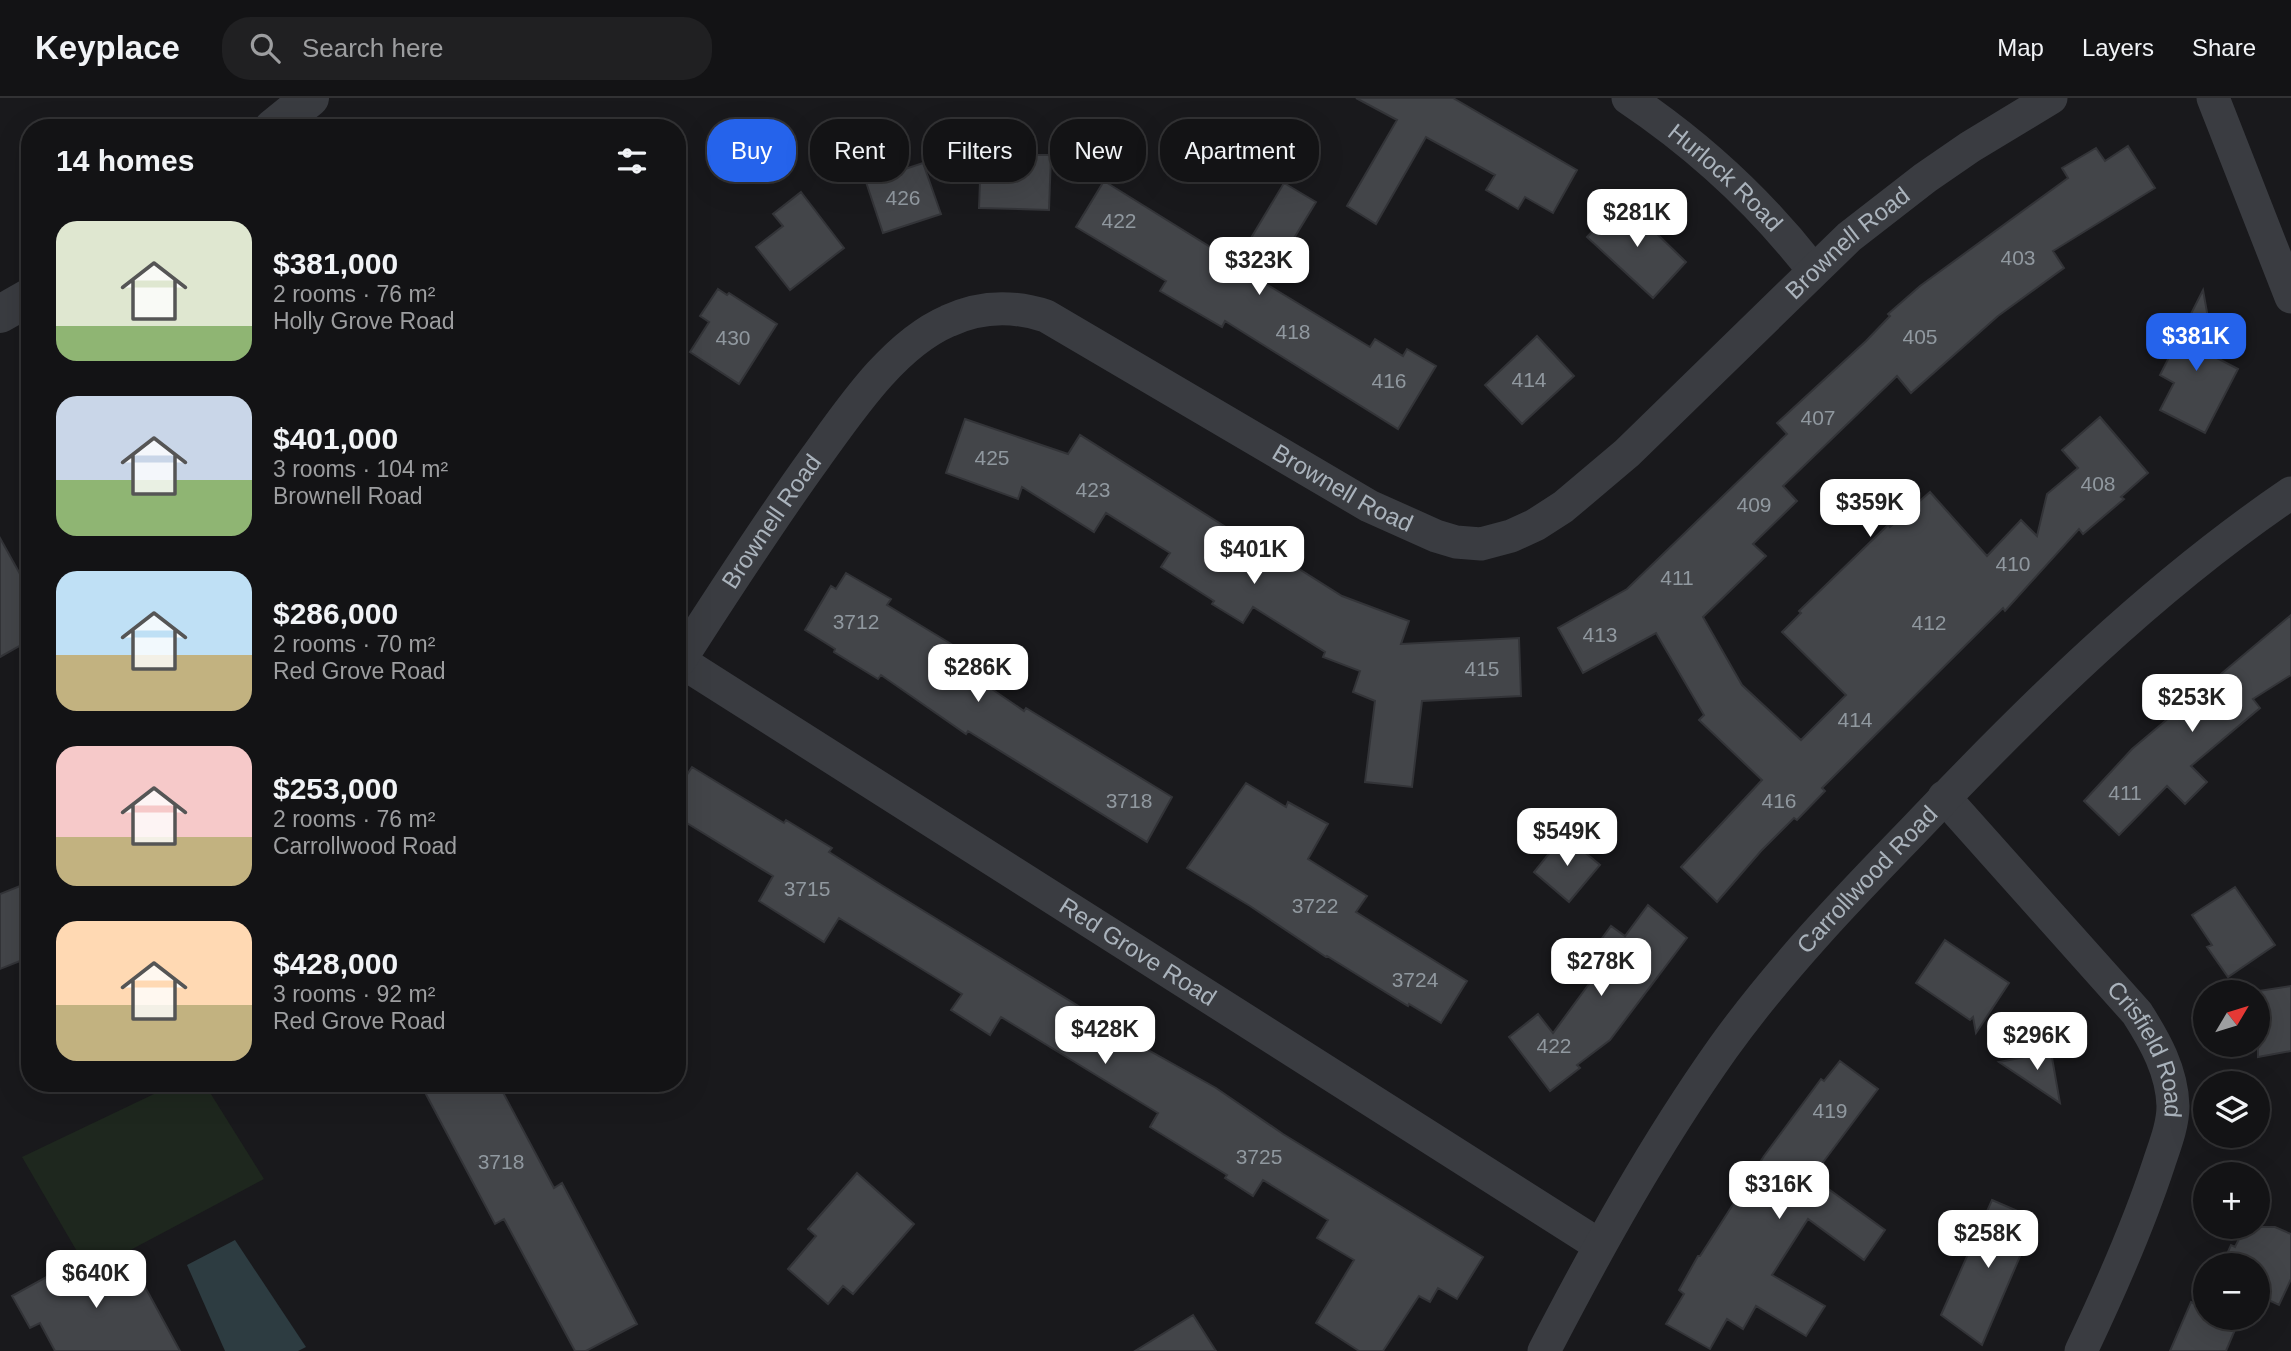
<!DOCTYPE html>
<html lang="en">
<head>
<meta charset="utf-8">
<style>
  body { margin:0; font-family:Helvetica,sans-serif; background:#202022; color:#f1f3f6; height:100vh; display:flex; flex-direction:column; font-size:26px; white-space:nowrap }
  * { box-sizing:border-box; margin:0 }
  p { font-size:23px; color:#9d9ea0 }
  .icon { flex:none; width:38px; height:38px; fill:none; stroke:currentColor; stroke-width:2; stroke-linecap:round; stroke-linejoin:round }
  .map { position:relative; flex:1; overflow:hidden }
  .sheet { position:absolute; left:21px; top:21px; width:665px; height:973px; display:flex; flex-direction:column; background:#131315; border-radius:28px; box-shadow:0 7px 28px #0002,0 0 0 2px #323234 }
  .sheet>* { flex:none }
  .banner { position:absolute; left:707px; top:21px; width:665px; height:63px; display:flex; gap:14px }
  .needle { width:46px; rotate:52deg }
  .buttons { position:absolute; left:2193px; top:882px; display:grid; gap:14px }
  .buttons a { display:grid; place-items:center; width:77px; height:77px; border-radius:50%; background:#131315; box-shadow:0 7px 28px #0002,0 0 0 2px #323234; font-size:35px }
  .price { position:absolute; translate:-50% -60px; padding:0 16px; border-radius:14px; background:#fff; color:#222; font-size:23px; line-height:46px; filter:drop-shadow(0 2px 4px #0008) }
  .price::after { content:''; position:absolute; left:50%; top:42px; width:21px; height:16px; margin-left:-10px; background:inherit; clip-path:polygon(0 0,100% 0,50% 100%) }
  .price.on { background:#2563eb; color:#fff }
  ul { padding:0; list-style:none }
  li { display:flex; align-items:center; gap:21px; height:175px; padding:0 35px }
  li span { display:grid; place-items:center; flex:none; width:196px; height:140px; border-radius:21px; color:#555 }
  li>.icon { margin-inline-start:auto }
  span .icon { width:84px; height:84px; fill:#fffc; stroke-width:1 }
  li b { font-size:30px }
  h2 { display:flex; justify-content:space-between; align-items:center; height:84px; padding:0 35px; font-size:30px }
  .pill { padding:0 24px; border-radius:28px; background:#131315; box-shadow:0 7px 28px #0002,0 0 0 2px #323234; font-size:24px; line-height:63px }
  .pill.on { background:#2563eb; color:#fff }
  header { display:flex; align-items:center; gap:42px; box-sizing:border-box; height:98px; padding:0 35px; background:#131315; border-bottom:2px solid #323234 }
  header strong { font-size:33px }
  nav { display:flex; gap:38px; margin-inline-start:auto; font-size:24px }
  .search { width:490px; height:63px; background:#202022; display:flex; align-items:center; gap:18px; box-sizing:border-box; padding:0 24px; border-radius:28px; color:#9d9ea0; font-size:26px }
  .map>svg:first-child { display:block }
</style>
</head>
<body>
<header>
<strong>Keyplace</strong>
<div class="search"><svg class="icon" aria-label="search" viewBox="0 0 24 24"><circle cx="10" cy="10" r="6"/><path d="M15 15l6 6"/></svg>Search here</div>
<nav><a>Map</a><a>Layers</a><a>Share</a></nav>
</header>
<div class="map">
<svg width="2291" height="1253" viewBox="0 0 2291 1253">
  <rect width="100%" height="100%" fill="#19191c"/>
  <path fill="#1e271e" d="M 177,985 L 204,985 L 264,1081 L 89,1174 L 22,1059 Z"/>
  <path fill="#2d3c41" d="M 235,1142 L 306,1249 L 298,1253 L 225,1253 L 187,1167 Z"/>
  <path fill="#434549" stroke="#333438" stroke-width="2" d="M 1356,0 L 1453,0 L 1577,72 L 1553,115 L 1525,99 L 1518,111 L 1486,92 L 1495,77 L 1426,39 L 1376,126 L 1347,108 L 1397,22 Z
    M 2128,48 L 2155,90 L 2053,153 L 2064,170 L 1998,218 L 1911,295 L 1897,278 L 1783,388 L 1797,403 L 1753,446 L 1766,458 L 1703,519 L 1742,587 L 1801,642 L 1846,597 L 1782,534 L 1801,515 L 1799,513 L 1888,427 L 1890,429 L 1930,394 L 1987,458 L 2021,422 L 2037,438 L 2047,396 L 2078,370 L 2062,352 L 2100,319 L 2148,375 L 2121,399 L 2124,401 L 2083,436 L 2079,431 L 2005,513 L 2003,510 L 1822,690 L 1825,693 L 1797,722 L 1794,720 L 1761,753 L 1717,804 L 1681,769 L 1762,682 L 1699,622 L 1704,617 L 1656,535 L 1583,575 L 1558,530 L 1627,491 L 1787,336 L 1777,325 L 1866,243 L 1890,218 L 1888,216 L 1920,188 L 2068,80 L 2062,70 L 2096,50 L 2105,63 Z
    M 981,57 L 1051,57 L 1049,112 L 979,110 Z
    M 923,65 L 941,116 L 883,135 L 866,84 Z
    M 1104,83 L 1236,165 L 1284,85 L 1316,104 L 1266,186 L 1370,249 L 1375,241 L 1403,258 L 1407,251 L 1436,268 L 1398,331 L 1225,223 L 1222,229 L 1160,193 L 1166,183 L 1076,129 Z
    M 801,94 L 844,150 L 790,192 L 756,149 L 783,128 L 773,116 Z
    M 1622,102 L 1686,164 L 1653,200 L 1587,139 Z
    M 718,191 L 727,197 L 729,195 L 777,226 L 739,286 L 690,254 L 709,224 L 700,218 Z
    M 2203,192 L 2215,259 L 2238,271 L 2205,335 L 2160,312 L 2174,285 L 2160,277 Z
    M 1537,238 L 1574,278 L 1522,326 L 1485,287 Z
    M 965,321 L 1068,356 L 1080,337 L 1259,450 L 1261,447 L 1342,498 L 1409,523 L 1401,546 L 1519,540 L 1521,598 L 1422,603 L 1412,689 L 1365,684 L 1375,603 L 1353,594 L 1360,573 L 1323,559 L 1325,554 L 1253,509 L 1243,525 L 1212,506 L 1214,503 L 1161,469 L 1170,455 L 1106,415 L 1094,434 L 1022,389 L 1018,401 L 946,375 Z
    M 0,440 L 30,494 L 30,542 L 0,559 Z
    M 846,475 L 891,501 L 887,507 L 966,555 L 958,568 L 1024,613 L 1026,610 L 1172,699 L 1147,744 L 968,633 L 966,636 L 881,577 L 878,581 L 834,554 L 835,551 L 805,532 L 831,488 L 836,491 Z
    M 2291,517 L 2291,577 L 2253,601 L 2260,610 L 2191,668 L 2207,684 L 2185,706 L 2167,688 L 2119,737 L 2084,703 L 2132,651 Z
    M 692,669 L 784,725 L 786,722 L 832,750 L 829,754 L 883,788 L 1119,933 L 1118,935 L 1216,990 L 1283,1036 L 1483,1159 L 1457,1201 L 1438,1190 L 1430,1204 L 1419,1198 L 1383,1253 L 1359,1253 L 1316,1225 L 1354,1162 L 1317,1140 L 1328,1122 L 1263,1082 L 1253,1098 L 1225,1080 L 1227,1077 L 1150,1029 L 1158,1015 L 1001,919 L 990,937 L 951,912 L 962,896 L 839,820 L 824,844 L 759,803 L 773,778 L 677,719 L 677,692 Z
    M 1246,685 L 1286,709 L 1288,704 L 1328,726 L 1308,761 L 1367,798 L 1356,814 L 1467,883 L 1441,925 L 1409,906 L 1408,908 L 1327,858 L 1326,859 L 1250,808 L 1187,770 Z
    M 1564,737 L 1600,767 L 1569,804 L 1534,774 Z
    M 30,784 L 30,859 L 0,871 L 0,796 Z
    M 2235,789 L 2275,847 L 2228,879 L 2207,849 L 2212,847 L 2192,817 Z
    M 1648,807 L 1687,840 L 1610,942 L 1577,967 L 1580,970 L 1550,993 L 1509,939 L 1538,916 L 1553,935 L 1597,875 L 1584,865 L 1611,828 L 1625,838 Z
    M 1945,842 L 2009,885 L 1976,935 L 1973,919 L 1970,922 L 1916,885 Z
    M 2291,888 L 2291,953 L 2258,959 L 2258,893 Z
    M 2051,954 L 2060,1005 L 1999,964 Z
    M 1840,963 L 1878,991 L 1812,1079 L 1885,1132 L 1864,1162 L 1808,1121 L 1772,1177 L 1825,1208 L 1806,1238 L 1756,1208 L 1743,1231 L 1727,1221 L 1710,1251 L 1666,1226 L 1684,1196 L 1679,1192 L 1698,1158 L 1700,1158 L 1764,1058 L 1821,981 L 1824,983 Z
    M 420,985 L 498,985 L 554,1090 L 562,1085 L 637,1226 L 586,1253 L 575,1253 L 504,1121 L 495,1126 Z
    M 857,1075 L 914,1126 L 853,1196 L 843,1188 L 828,1206 L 788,1171 L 816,1138 L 808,1131 Z
    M 1992,1102 L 2036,1121 L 1982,1247 L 1941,1217 Z
    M 2245,1129 L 2275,1129 L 2291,1136 L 2291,1181 L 2279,1207 L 2258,1197 L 2258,1167 L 2222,1167 L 2231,1147 L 2235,1149 Z
    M 126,1154 L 180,1253 L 55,1253 L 40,1225 L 30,1230 L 12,1198 L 81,1160 L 89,1174 Z
    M 2191,1204 L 2203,1210 L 2205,1205 L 2205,1220 L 2240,1220 L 2226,1253 L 2170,1253 Z
    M 1193,1217 L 1216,1253 L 1135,1253 Z"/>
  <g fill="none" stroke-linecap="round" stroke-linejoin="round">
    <g stroke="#3a3c41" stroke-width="33">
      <path id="s1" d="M 1628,0 C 1698,47 1761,105 1813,172"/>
      <path d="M 2213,0 L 2291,199"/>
      <path id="s2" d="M 677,561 L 1599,1147"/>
      <path id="s3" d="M 680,562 C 724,494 768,425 816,359 C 850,312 893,247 948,223 C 980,208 1012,207 1046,218 L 1369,408 L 1436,438 L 1456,444 L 1481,446 L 1511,438 L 1535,427 L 1563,409 L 1627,355 L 1849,139 L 1925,80 L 1970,49 L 2051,0"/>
      <path id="s4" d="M 1944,699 L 2137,915 C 2155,943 2172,973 2173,1008 C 2173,1027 2165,1047 2159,1065 C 2138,1129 2110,1192 2081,1253"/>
      <path id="s5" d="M 1544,1253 C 1598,1149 1655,1046 1723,950 C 1779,872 1846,802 1913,733 C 2029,611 2151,490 2291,395"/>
    </g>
    <path stroke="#3a3c41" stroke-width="38" d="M 273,30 L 310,0
      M 0,216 L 30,199"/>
  </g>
  <g text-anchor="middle" stroke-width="6" stroke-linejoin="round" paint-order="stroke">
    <g font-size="21" fill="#90989f">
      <text x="903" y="107">426</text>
      <text x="1119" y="130">422</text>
      <text x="2018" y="167">403</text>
      <text x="1293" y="241">418</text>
      <text x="1920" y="246">405</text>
      <text x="733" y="247">430</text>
      <text x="1529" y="289">414</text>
      <text x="1389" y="290">416</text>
      <text x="1818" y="327">407</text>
      <text x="992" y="367">425</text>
      <text x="2098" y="393">408</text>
      <text x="1093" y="399">423</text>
      <text x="1754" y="414">409</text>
      <text x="2013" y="473">410</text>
      <text x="1677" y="487">411</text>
      <text x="856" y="531">3712</text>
      <text x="1929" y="532">412</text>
      <text x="1600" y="544">413</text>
      <text x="1482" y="578">415</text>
      <text x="1855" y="629">414</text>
      <text x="2125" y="702">411</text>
      <text x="1129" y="710">3718</text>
      <text x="1779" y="710">416</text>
      <text x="807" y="798">3715</text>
      <text x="1315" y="815">3722</text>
      <text x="1415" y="889">3724</text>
      <text x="1554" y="955">422</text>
      <text x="1830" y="1020">419</text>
      <text x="1259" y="1066">3725</text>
      <text x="501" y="1071">3718</text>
    </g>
    <g font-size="24" fill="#aab3bc" stroke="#141417">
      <text dy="8" stroke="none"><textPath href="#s1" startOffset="126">Hurlock Road</textPath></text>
      <text dy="8" stroke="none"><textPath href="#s3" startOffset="1510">Brownell Road</textPath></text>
      <text dy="8" stroke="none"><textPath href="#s3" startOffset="880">Brownell Road</textPath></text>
      <text dy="8" stroke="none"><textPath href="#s3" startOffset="166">Brownell Road</textPath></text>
      <text dy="8" stroke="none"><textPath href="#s5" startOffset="574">Carrollwood Road</textPath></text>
      <text dy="8" stroke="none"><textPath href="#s2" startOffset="546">Red Grove Road</textPath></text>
      <text dy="8" stroke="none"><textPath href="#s4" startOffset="327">Crisfield Road</textPath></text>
    </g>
  </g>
</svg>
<div class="buttons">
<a><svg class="needle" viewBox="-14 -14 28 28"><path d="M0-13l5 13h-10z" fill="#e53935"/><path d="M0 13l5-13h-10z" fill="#9d9ea0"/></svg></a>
<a><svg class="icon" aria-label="layers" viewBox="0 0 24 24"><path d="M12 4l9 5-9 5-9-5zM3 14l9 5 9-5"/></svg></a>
<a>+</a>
<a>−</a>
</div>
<b class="price" style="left:1637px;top:151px">$281K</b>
<b class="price" style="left:1259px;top:199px">$323K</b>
<b class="price on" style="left:2196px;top:275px">$381K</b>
<b class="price" style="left:1870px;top:441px">$359K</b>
<b class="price" style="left:1254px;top:488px">$401K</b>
<b class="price" style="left:978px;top:606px">$286K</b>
<b class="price" style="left:2192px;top:636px">$253K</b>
<b class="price" style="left:1567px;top:770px">$549K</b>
<b class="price" style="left:1601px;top:900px">$278K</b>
<b class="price" style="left:1105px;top:968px">$428K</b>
<b class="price" style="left:2037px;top:974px">$296K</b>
<b class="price" style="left:1779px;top:1123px">$316K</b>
<b class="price" style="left:1988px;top:1172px">$258K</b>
<b class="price" style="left:96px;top:1212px">$640K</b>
<div class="banner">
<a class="pill on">Buy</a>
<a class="pill">Rent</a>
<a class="pill">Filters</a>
<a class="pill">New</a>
<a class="pill">Apartment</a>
</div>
<section class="sheet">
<h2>14 homes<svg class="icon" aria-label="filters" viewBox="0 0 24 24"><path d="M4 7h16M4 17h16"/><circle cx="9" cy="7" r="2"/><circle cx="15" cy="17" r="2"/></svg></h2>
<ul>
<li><span style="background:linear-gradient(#dfe7d0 75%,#8fb573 0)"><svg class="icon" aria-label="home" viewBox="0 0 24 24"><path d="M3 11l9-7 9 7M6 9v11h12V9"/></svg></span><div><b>$381,000</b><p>2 rooms · 76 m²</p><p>Holly Grove Road</p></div></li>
<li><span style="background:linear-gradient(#c9d6e8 60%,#8fb573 0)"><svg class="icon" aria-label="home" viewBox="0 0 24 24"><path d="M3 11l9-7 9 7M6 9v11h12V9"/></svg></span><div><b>$401,000</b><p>3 rooms · 104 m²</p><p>Brownell Road</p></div></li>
<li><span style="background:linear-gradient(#bfe0f5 60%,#c2b280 0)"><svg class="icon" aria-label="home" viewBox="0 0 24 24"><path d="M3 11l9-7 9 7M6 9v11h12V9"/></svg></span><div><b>$286,000</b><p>2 rooms · 70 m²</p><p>Red Grove Road</p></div></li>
<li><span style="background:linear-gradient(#f6c9c9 65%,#c2b280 0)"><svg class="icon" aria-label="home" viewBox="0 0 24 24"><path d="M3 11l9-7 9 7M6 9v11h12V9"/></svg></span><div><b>$253,000</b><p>2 rooms · 76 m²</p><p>Carrollwood Road</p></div></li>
<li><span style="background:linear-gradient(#ffd9b3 60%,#c2b280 0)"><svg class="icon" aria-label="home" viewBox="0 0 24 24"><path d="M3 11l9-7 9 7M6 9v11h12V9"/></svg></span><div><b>$428,000</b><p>3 rooms · 92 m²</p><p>Red Grove Road</p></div></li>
</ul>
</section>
</div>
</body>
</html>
